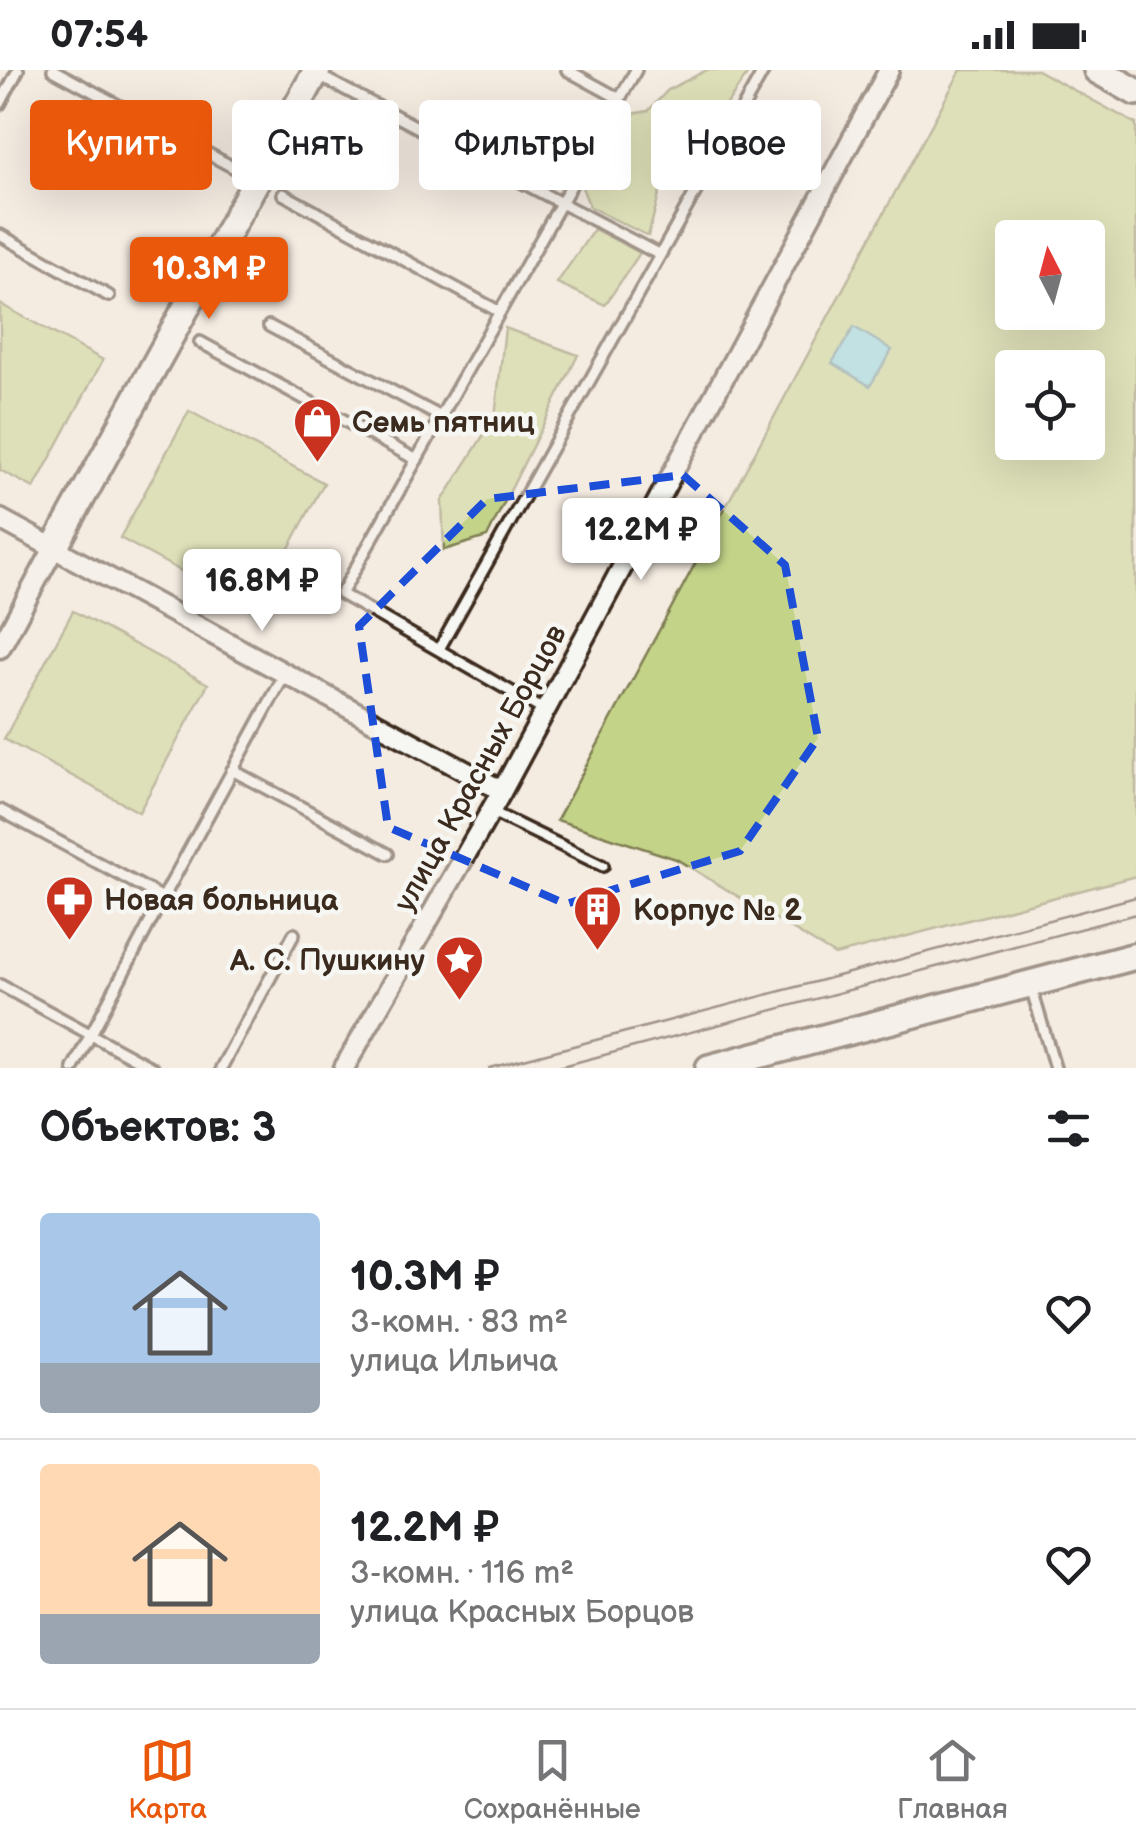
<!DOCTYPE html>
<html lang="ru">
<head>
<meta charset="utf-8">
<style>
  body { margin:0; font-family:"Balsamiq Sans",sans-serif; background:#f6f6f6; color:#202124; height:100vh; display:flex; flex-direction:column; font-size:38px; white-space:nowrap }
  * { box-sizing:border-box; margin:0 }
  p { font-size:32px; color:#757577 }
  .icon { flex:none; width:55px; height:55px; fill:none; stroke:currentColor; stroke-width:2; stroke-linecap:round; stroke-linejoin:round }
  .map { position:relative; height:998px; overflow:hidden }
  .details { display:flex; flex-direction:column; background:#fff; flex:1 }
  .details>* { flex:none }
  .banner { position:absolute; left:30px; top:30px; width:1078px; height:90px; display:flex; gap:20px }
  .needle { width:65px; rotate:354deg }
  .buttons { position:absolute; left:995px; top:150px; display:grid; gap:20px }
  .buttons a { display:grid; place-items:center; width:110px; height:110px; border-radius:10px; background:#fff; box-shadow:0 10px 40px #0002; font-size:50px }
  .price { position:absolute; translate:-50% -85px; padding:0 22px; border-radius:10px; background:#fff; color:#222; font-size:32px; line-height:65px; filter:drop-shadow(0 2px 5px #0008) }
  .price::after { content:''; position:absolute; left:50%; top:60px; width:30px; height:22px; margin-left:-15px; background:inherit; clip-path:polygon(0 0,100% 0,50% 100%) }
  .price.on { background:#ea580c; color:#fff }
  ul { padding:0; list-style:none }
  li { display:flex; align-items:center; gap:30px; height:250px; padding:0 40px }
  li+li { border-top:2px solid #e0e0e0 }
  li span { display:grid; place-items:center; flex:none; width:280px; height:200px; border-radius:10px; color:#555 }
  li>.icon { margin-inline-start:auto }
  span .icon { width:120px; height:120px; fill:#fffc; stroke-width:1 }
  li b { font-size:42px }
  h2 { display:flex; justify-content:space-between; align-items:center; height:120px; padding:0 40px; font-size:42px }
  .tag { padding:0 35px; border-radius:10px; background:#fff; box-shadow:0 10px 40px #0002; font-size:35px; line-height:90px }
  .tag.on { background:#ea580c; color:#fff }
  .status { display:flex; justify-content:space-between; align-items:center; height:70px; padding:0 50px; background:#fff; direction:ltr }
  .status svg { height:28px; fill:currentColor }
  .tabs { display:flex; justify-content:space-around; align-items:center; height:140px; border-top:2px solid #e0e0e0; background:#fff; font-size:28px; color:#757577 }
  .tabs a { display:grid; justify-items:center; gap:5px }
  .tabs .on { color:#ea580c }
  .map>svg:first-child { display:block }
</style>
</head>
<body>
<div class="status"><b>07:54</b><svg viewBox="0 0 49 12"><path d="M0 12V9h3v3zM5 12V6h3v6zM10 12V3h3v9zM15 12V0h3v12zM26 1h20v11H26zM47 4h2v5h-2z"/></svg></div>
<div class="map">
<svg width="1136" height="998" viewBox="0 0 1136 998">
  <rect width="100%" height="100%" fill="#f4ebe1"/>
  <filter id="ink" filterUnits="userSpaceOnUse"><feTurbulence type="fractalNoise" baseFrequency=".01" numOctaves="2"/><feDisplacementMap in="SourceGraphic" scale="20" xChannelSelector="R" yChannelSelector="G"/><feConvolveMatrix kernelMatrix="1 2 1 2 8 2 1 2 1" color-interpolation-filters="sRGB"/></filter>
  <g filter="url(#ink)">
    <path fill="#c3d388" stroke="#7f7e53" stroke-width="2.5" fill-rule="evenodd" d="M 707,0 L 750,0 L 719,46 L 672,77 L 648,166 L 590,137 L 581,115 L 620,46 L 648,41 L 668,20 Z
      M 961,0 L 1037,0 L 1136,54 L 1136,806 L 835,885 L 676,789 L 557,750 ZM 1012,168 L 1088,168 L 1088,242 L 1012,242 ZM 1012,298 L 1088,298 L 1088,372 L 1012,372 Z
      M 594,159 L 640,183 L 605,235 L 557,213 Z
      M 0,234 L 103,290 L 34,418 L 0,400 Z
      M 505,258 L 578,285 L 487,467 L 444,480 L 442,431 L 495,347 Z
      M 189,341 L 324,413 L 255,541 L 120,468 Z
      M 73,541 L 208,614 L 139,742 L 4,669 Z"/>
    <path fill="#85d4e3" stroke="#679094" stroke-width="2.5" d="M 854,257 L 892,280 L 870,316 L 832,293 Z"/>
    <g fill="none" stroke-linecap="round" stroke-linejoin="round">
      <defs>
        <path id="lane" d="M 53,0 L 253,108
          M 567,0 L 620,29
          M 316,4 L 660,185
          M 0,34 L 18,0
          M 283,124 L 500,242
          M 0,165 L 109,226
          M 269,256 L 441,347
          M 200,272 L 417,390
          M 439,579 L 764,0
          M 545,641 L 341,524 L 636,0
          M 232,700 L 388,784
          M 0,740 L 163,828 L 285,604
          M 490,741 L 603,796
          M 0,915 L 152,998
          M 1031,917 L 1055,998
          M 73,998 L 163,828
          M 221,998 L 294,864"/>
        <path id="street" d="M 0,449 L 502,721
          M 0,578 L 54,478
          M 344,998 L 502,721 L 889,0"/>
        <path id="secondary" d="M 1097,0 L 1136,22
          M 54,478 L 317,0
          M 709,998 L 1136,886"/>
      </defs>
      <use href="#lane" stroke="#3b2a1e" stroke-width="16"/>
      <use href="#street" stroke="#3b2a1e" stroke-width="25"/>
      <use href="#secondary" stroke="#3b2a1e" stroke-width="32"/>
      <use href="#lane" stroke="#f6f6f2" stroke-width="9"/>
      <use href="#street" stroke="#f6f6f2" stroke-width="18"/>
      <use href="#secondary" stroke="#f6f6f2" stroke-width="25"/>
      <path stroke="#3b2a1e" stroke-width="2.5" d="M 490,998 L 1136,827
        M 555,998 L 1136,844"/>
    </g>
  </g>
  <path d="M0 0H1136V998H0ZM 683,405 L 785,495 L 818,668 L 740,781 L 566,834 L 388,757 L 359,556 L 487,429 Z" fill="#f4ebe1" fill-opacity=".55" fill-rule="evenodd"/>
  <path fill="none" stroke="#1d4ed8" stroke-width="8" stroke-dasharray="20 12" stroke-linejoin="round" d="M 683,405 L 785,495 L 818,668 L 740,781 L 566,834 L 388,757 L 359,556 L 487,429 Z"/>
  <defs>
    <symbol id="shop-pin" viewBox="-11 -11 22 30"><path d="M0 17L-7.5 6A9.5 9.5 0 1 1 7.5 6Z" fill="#c8321e" stroke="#f6f6f2"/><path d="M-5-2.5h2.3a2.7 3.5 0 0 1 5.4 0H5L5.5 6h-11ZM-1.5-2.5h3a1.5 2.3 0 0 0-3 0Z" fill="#fff"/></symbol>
    <symbol id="pharmacy-pin" viewBox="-11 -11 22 30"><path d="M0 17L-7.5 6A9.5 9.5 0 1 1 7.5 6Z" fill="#c8321e" stroke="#f6f6f2"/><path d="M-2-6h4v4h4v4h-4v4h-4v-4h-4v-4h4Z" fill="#fff"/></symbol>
    <symbol id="building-pin" viewBox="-11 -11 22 30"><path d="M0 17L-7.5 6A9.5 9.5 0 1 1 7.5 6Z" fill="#c8321e" stroke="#f6f6f2"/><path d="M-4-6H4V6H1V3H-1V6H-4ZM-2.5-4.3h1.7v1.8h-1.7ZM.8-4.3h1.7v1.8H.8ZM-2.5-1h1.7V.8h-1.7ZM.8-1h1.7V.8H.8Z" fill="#fff"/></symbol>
    <symbol id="sight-pin" viewBox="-11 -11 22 30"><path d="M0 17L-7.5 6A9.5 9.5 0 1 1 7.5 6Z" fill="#c8321e" stroke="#f6f6f2"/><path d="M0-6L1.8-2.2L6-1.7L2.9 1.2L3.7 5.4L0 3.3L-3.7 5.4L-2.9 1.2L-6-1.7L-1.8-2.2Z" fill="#fff"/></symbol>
  </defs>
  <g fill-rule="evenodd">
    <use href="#shop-pin" x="290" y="324" width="55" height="75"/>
    <use href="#pharmacy-pin" x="42" y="802" width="55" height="75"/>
    <use href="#building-pin" x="570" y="812" width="55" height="75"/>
    <use href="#sight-pin" x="432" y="862" width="55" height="75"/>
  </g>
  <g text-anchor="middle" stroke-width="9" stroke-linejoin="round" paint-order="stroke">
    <g font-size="30" font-weight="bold" fill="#3b2a1e" stroke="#f6f6f2" text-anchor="start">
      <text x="352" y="362">Семь пятниц</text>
      <text x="104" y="840">Новая больница</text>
      <text x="633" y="850">Корпус № 2</text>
      <text x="425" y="900" text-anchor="end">А. С. Пушкину</text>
    </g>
    <g font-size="30" fill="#3b2a1e" stroke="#f6f6f2">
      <text transform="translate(480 698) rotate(-61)" y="10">улица Красных Борцов</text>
    </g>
  </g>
</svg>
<div class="buttons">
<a><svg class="needle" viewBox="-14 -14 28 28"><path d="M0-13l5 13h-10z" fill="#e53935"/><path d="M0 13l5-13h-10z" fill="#757577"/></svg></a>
<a><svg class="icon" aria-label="locate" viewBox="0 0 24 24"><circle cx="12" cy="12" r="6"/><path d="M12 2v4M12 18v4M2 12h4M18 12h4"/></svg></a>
</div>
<b class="price on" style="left:209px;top:252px">10.3M ₽</b>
<b class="price" style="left:641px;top:513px">12.2M ₽</b>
<b class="price" style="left:262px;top:564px">16.8M ₽</b>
<div class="banner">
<a class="tag on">Купить</a>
<a class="tag">Снять</a>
<a class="tag">Фильтры</a>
<a class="tag">Новое</a>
</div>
</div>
<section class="details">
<h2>Объектов: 3<svg class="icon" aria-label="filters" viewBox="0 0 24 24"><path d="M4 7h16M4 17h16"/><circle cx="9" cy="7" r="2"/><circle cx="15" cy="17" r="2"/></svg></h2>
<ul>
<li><span style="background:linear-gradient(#a9c7e8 75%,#9aa5b1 0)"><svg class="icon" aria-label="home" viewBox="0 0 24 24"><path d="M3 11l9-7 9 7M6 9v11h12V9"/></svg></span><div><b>10.3M ₽</b><p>3-комн. · 83 m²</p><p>улица Ильича</p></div><svg class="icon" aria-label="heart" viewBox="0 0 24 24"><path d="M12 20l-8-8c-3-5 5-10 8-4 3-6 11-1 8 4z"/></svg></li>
<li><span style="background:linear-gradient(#ffd9b3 75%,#9aa5b1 0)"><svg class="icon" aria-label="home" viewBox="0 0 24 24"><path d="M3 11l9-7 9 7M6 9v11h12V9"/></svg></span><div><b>12.2M ₽</b><p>3-комн. · 116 m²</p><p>улица Красных Борцов</p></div><svg class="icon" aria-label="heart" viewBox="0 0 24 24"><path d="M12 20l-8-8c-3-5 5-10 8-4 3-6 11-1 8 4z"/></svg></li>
</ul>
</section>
<nav class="tabs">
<a class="on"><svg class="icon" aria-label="map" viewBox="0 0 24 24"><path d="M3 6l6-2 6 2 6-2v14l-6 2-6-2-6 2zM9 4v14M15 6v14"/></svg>Карта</a>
<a><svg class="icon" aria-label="saved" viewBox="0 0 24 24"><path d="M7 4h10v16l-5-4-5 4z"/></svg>Сохранённые</a>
<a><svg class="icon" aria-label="home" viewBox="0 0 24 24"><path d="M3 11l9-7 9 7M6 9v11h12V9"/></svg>Главная</a>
</nav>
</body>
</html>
